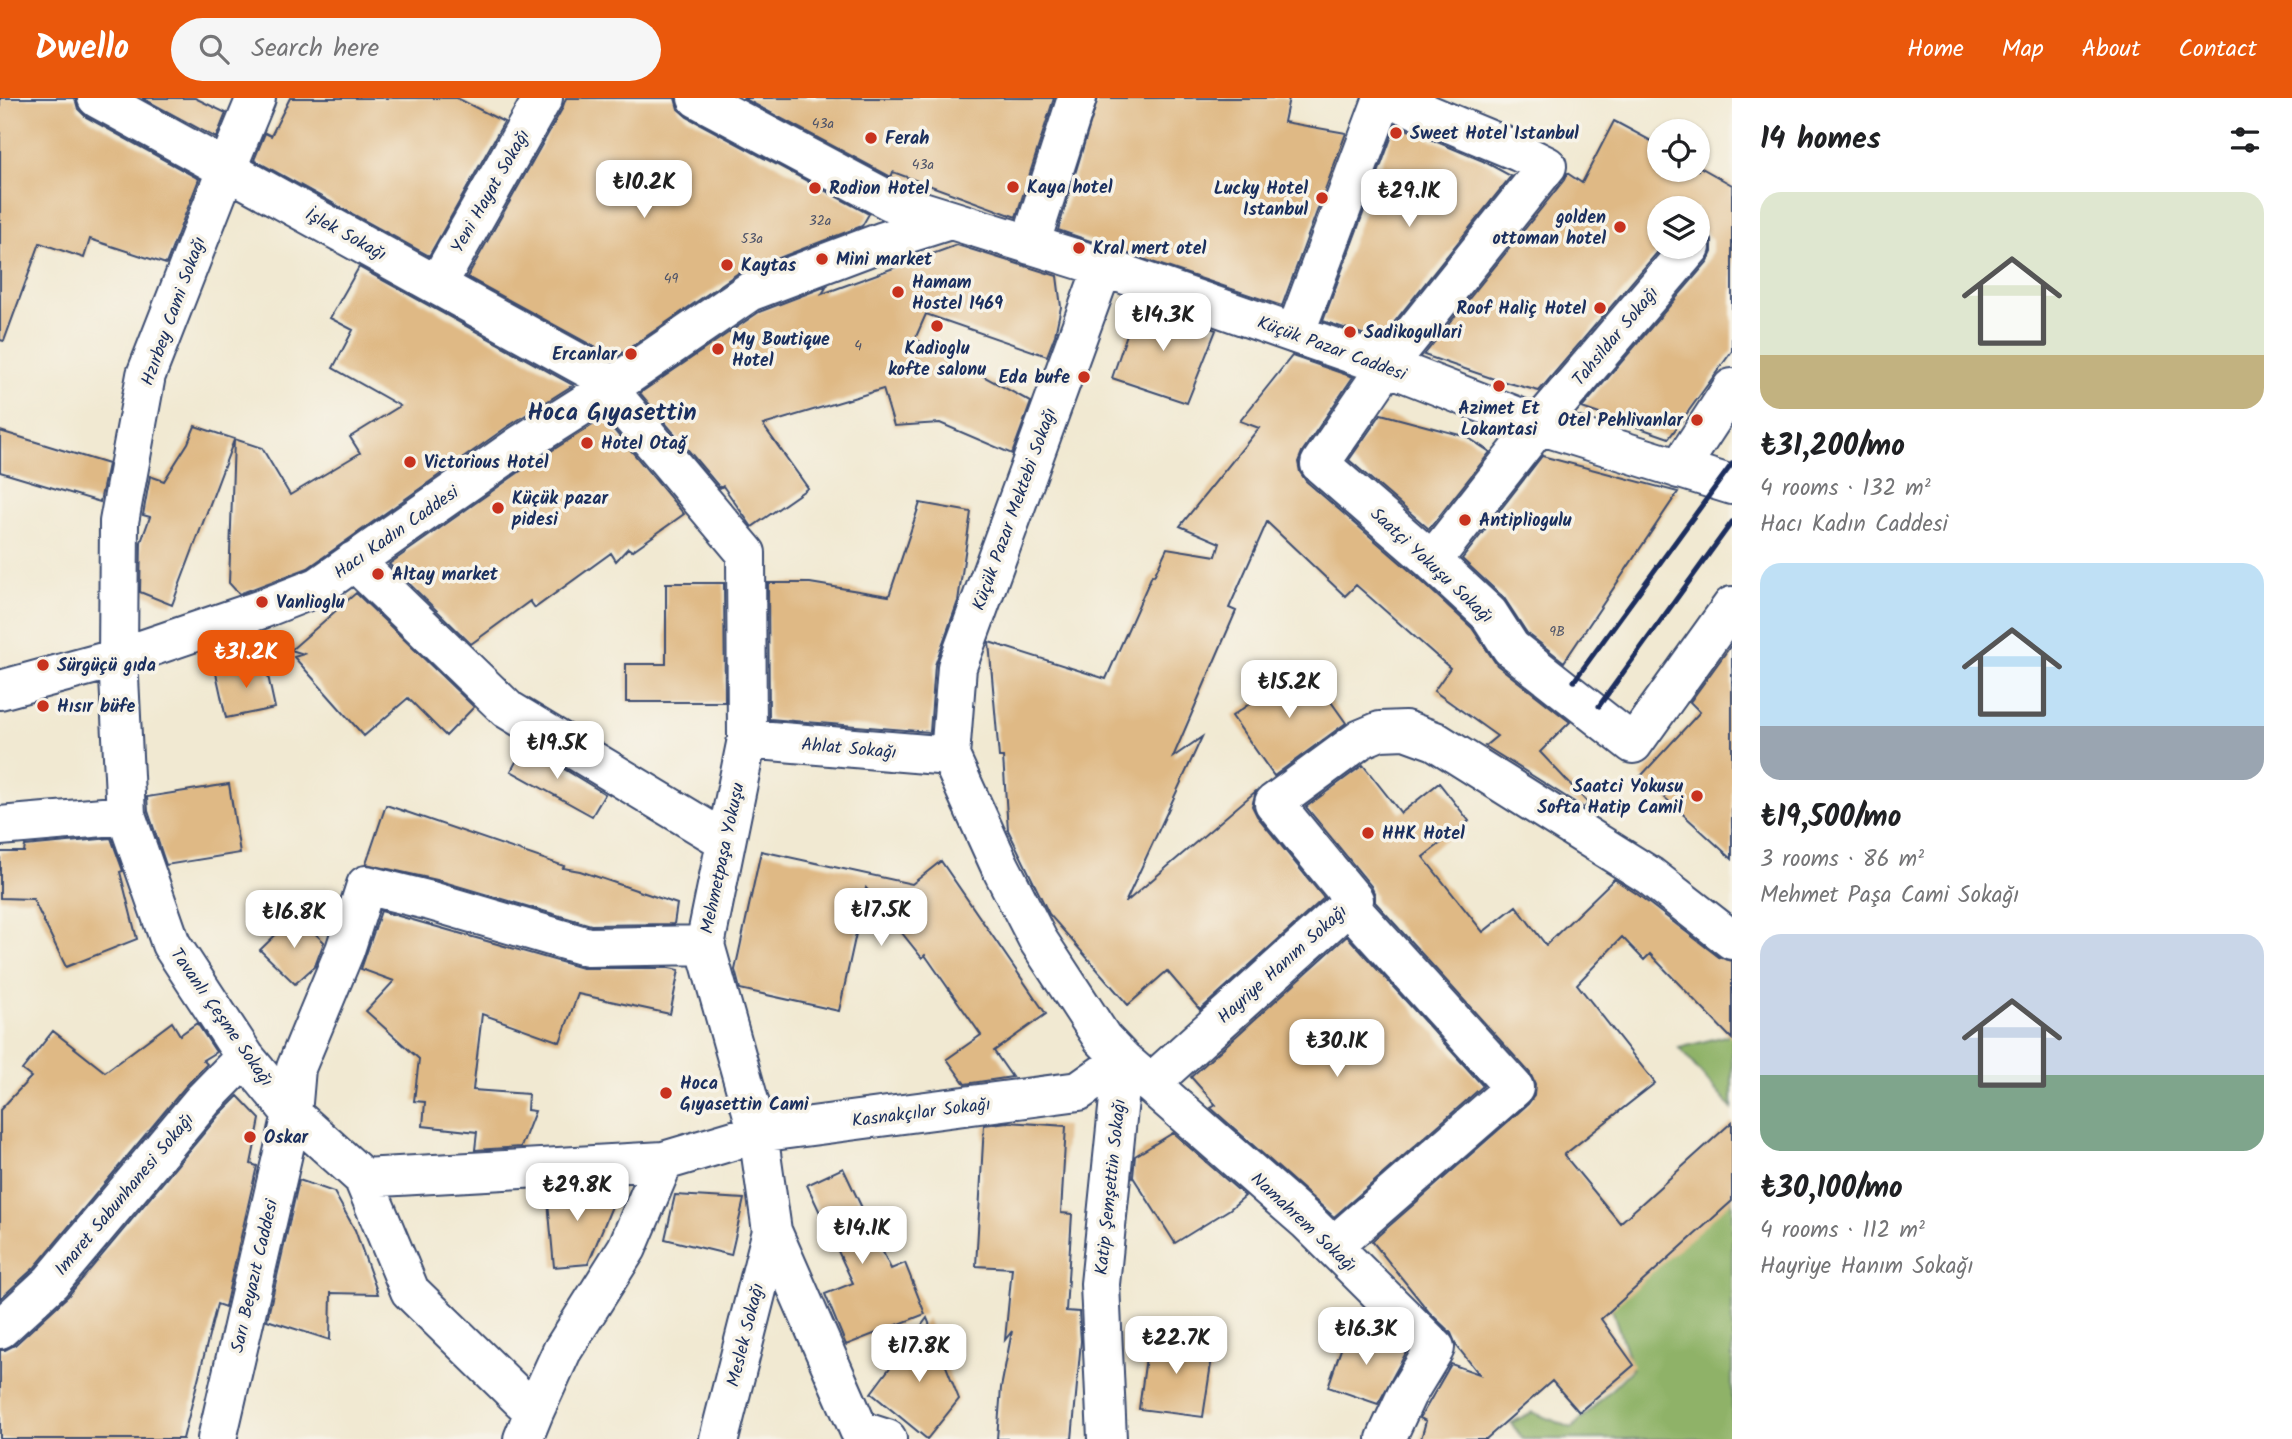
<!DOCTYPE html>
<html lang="en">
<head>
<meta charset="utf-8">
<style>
  body { margin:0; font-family:Kalam,sans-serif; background:#f6f6f6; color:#202124; height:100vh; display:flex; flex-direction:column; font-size:26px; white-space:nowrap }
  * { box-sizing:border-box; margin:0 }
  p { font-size:23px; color:#757577 }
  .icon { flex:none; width:38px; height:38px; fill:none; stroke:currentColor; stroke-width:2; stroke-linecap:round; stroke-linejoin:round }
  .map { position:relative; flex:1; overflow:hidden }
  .panel { display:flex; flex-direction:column; background:#fff; width:560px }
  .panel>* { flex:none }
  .tools { position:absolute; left:1647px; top:21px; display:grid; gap:14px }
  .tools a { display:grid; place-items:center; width:63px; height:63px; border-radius:50%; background:#fff; box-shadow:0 2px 5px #0004; font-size:35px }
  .price { position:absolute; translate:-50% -60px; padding:0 16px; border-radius:14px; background:#fff; color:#222; font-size:23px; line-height:46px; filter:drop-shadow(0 2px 4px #0008) }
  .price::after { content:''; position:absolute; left:50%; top:42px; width:21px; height:16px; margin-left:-10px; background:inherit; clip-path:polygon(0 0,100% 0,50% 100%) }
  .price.current { background:#ea580c; color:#fff }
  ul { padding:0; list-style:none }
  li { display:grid; align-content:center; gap:14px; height:371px; padding:0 28px }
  li span { display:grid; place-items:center; height:217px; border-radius:21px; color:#555 }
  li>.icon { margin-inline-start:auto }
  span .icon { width:126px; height:126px; fill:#fffc; stroke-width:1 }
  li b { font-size:30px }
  h2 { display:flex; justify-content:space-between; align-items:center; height:84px; padding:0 28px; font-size:30px }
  header { display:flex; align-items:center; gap:42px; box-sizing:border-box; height:98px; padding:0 35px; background:#ea580c; color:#fff }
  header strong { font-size:33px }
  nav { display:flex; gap:38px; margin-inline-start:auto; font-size:24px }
  .search { width:490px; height:63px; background:#f6f6f6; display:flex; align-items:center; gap:18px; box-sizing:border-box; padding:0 24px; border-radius:38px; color:#757577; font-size:26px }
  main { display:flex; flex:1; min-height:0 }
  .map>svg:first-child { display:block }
</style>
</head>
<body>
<header>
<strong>Dwello</strong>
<div class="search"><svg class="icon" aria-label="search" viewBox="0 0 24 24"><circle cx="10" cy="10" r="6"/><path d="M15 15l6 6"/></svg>Search here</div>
<nav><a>Home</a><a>Map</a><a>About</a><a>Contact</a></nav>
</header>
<main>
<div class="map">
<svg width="1732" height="1341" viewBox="0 0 1732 1341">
  <rect width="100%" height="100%" fill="#f7f3e8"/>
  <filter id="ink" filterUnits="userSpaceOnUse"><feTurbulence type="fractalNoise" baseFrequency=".0143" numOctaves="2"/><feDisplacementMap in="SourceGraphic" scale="14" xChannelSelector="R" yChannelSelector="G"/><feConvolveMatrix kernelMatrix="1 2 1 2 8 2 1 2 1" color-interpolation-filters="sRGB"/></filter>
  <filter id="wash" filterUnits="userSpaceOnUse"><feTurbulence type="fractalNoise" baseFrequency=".00686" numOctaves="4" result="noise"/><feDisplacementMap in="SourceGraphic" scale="28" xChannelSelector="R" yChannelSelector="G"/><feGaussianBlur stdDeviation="1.57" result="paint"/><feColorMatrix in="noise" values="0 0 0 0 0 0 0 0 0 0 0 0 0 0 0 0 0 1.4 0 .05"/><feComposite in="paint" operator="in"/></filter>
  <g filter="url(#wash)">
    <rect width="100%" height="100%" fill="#f1e9d2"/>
    <path fill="#8fb268" stroke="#557063" stroke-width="2" d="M 1732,936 L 1732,1011 L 1679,950 Z
      M 1732,1092 L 1732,1341 L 1523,1341 L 1511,1325 L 1532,1314 L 1572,1330 L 1632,1271 L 1611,1208 Z"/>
    <g id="blocks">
      <path fill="#dfb985" d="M 0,0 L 75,0 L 78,11 L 86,19 L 199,81 L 166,166 L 90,141 L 84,160 L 40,145 L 4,243 L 0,242 Z
        M 142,0 L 195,0 L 226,15 L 216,40 Z
        M 290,0 L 457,0 L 504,24 L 429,158 L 254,62 L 265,35 L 271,38 Z
        M 566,0 L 675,0 L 678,11 L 687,19 L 869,116 L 862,128 L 737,176 L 612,262 L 604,254 L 467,179 L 562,11 Z
        M 743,0 L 1054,0 L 1016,119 L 893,74 L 891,79 Z
        M 1098,0 L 1289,0 L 1284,24 L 1346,35 L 1282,208 L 1058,132 Z
        M 1614,23 L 1659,47 L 1659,72 L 1698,72 L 1698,68 L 1732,87 L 1732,253 L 1669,340 L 1582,310 L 1708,163 L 1712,154 L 1712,142 L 1706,133 L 1698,129 L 1698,110 L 1659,110 L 1659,149 L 1662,149 L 1539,293 L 1494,281 L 1424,257 L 1564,82 L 1567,75 L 1582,85 Z
        M 1396,27 L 1483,63 L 1511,78 L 1380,242 L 1323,223 Z
        M 957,147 L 1057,178 L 1061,209 L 1055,237 L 1047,258 L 926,216 L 915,241 L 1031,304 L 1012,356 L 940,325 L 894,328 L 883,291 L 763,327 L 808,390 L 752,429 L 723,388 L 720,390 L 640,295 L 759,214 L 827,188 L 822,196 Z
        M 359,169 L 573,287 L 507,329 L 308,470 L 239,496 L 229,485 L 234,342 L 172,507 L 140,494 L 141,444 L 150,419 L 143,417 L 150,378 L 164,383 L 188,345 L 195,328 L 262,350 L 290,397 L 360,355 L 350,339 L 400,308 L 333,270 L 353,232 L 330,220 Z
        M 1138,204 L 1216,232 L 1187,305 L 1112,280 Z
        M 1292,258 L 1353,279 L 1302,354 L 1298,364 L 1300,374 L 1306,383 L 1417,479 L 1472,530 L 1497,567 L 1570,624 L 1540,654 L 1588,705 L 1584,710 L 1485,648 L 1497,638 L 1434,593 L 1450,570 L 1356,487 L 1345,498 L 1267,424 L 1229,510 L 1236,513 L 1173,659 L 1202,639 L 1125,805 L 1256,693 L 1252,708 L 1257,718 L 1324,800 L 1200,912 L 1167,873 L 1128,907 L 1049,816 L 1008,732 L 1003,659 L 999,659 L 989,544 L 1106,581 L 1152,477 L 1154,478 L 1167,450 L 1216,458 L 1220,445 L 1180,428 L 1259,330 L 1240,323 Z
        M 1381,316 L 1467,339 L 1490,354 L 1429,431 L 1349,362 Z
        M 604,320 L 684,416 L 632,453 L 628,450 L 616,463 L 611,455 L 535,510 L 530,503 L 471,546 L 389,466 L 532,365 Z
        M 0,333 L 108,366 L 100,404 L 0,374 Z
        M 1542,358 L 1678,394 L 1564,564 L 1527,535 L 1504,500 L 1462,461 Z
        M 920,405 L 971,414 L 958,503 L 935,567 L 930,634 L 769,621 L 768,485 L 810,485 L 889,498 Z
        M 666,485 L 724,485 L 725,604 L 626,604 L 626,566 L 666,566 Z
        M 356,495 L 474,609 L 446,638 L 408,600 L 364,638 L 294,559 L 304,556 L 291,552 Z
        M 1732,546 L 1732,761 L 1641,678 L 1700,614 L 1690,604 Z
        M 265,564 L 275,610 L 226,620 L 216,575 Z
        M 1305,567 L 1346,625 L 1274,678 L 1232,618 Z
        M 525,647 L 605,696 L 592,718 L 511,673 Z
        M 1363,667 L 1401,715 L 1439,685 L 1469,723 L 1423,759 L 1483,834 L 1516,808 L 1546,847 L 1614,781 L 1637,796 L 1719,859 L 1732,863 L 1732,941 L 1650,856 L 1644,862 L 1622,839 L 1577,886 L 1655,985 L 1564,1057 L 1620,1125 L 1732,1024 L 1732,1103 L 1601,1221 L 1634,1267 L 1579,1314 L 1552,1283 L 1486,1341 L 1421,1341 L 1426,1323 L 1420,1320 L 1451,1266 L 1479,1276 L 1456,1247 L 1451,1235 L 1429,1214 L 1372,1143 L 1528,1006 L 1534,998 L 1535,986 L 1530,975 L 1375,804 L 1375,797 L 1371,788 L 1306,709 Z
        M 229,686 L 240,755 L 166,767 L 148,713 L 147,699 Z
        M 386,707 L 564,768 L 563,770 L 580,773 L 677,806 L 674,826 L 591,827 L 437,782 L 366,766 Z
        M 111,740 L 123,773 L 120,774 L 137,841 L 66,869 L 33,801 L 0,800 L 0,754 L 24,754 L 25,748 Z
        M 761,753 L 912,786 L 941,763 L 1046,916 L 994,953 L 1012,979 L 965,986 L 947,961 L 981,937 L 925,857 L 922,860 L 866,790 L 839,913 L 740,891 L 735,872 Z
        M 381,813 L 582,870 L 669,870 L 679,872 L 670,916 L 578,896 L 560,944 L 482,916 L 473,992 L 528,996 L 527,1012 L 535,1013 L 521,1049 L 475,1052 L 477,1034 L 423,1028 L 425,1004 L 414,1003 L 419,961 L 366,913 L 394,883 L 361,871 Z
        M 296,817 L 324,844 L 315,868 L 295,886 L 260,852 Z
        M 1347,838 L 1483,988 L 1334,1119 L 1211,1010 L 1216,1007 L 1191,979 Z
        M 172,924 L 180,937 L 197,925 L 216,954 L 203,962 L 207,966 L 186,988 L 35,1169 L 0,1201 L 0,1012 L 31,979 L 22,972 L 53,933 L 105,974 Z
        M 238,998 L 260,1021 L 251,1066 L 257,1068 L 225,1209 L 217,1206 L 183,1341 L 0,1341 L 0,1252 L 5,1252 L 15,1247 L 68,1198 L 219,1017 Z
        M 1007,1024 L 1066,1028 L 1061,1115 L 1072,1116 L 1066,1213 L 1079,1214 L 1081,1243 L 1072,1341 L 997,1341 L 1001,1290 L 1012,1233 L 1005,1242 L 1012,1170 L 976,1168 L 984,1027 Z
        M 1173,1035 L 1245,1098 L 1230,1111 L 1175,1145 L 1133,1079 L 1135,1058 Z
        M 843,1070 L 891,1171 L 905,1165 L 925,1216 L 846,1247 L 825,1196 L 853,1185 L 807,1087 Z
        M 299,1082 L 334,1094 L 355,1132 L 378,1196 L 331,1195 L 330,1242 L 267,1222 Z
        M 566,1090 L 618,1094 L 588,1166 L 554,1169 L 547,1092 Z
        M 675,1097 L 744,1101 L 731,1157 L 665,1141 Z
        M 927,1220 L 959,1301 L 927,1341 L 871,1295 Z
        M 1348,1231 L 1404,1250 L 1407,1253 L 1378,1306 L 1328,1289 Z
        M 1149,1237 L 1214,1246 L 1203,1319 L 1139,1311 Z"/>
    </g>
  </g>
  <g filter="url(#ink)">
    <use href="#blocks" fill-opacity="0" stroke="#3b4b6f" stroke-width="2"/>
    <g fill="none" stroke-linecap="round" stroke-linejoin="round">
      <defs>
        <path id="street" d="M 97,0 L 593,273 L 746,455 L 747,641 L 705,847 L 758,1035 L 772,1133 L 859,1332 L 887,1341
          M 256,0 L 227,70 L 146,277 L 119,424 L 118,560 L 126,717 L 171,846 L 245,959 L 292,1016 L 363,1080 L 410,1193 L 534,1314
          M 697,0 L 890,103 L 1103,169 L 1387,268 L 1539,327 L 1732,387
          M 1389,0 L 1519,54 L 1547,68 L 1387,268 L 1320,366 L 1432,463 L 1489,516 L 1511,550 L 1633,646 L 1732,508
          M 1030,147 L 1077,0
          M 1103,169 L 957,569 L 950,658 L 1000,768 L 1038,842 L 1102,940 L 1123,962 L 1308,1124 L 1435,1250 L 1407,1296 L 1386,1341
          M 437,187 L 543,0
          M 1295,236 L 1383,0
          M 1679,371 L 1732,290
          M 354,463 L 507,611 L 726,743
          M 1432,463 L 1539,327 L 1691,149
          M 0,592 L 118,560 L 262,511 L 318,489 L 520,347 L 608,291 L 749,194 L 884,143 L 950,122
          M 747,641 L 950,658
          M 0,728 L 126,717
          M 1150,986 L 1354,802 L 1274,705 L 1361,641 L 1380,633 L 1405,632 L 1435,643 L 1650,778 L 1732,842
          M 363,1080 L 664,1063 L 758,1035 L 1079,993 L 1123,962
          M 1333,1148 L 1514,990 L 1348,807
          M 0,1231 L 51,1184 L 203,1002 L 245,959
          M 217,1341 L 292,1016 L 296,970 L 345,852 L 366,787 L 431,803 L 588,849 L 705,847
          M 523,1341 L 534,1314 L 562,1253 L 627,1150 L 664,1063
          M 719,1341 L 772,1133
          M 1107,1341 L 1100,1186 L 1123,962"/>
      </defs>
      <use href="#street" stroke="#3b4b6f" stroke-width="42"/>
      <use href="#street" stroke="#fff" stroke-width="38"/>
      <path stroke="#1b2f5e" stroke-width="5" d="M 1574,583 L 1732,366
        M 1599,608 L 1732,424"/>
    </g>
  </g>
  <g fill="#c8321e" stroke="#f7f3e8" stroke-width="2.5">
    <circle cx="1396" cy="35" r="7"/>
    <circle cx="871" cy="40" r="7"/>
    <circle cx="1013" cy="89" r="7"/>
    <circle cx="815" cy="90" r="7"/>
    <circle cx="1322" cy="100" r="7"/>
    <circle cx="1620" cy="129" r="7"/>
    <circle cx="1079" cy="150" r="7"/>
    <circle cx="822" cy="161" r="7"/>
    <circle cx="727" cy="167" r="7"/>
    <circle cx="898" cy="194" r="7"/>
    <circle cx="1600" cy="210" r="7"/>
    <circle cx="937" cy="228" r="7"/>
    <circle cx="1350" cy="234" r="7"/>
    <circle cx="718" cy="251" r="7"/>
    <circle cx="631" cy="256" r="7"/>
    <circle cx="1084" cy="279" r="7"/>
    <circle cx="1499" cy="288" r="7"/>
    <circle cx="1697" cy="322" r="7"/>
    <circle cx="587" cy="345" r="7"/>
    <circle cx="410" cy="364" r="7"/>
    <circle cx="498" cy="410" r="7"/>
    <circle cx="1465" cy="422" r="7"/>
    <circle cx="378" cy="476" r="7"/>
    <circle cx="262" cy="504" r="7"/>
    <circle cx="43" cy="567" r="7"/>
    <circle cx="43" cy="608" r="7"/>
    <circle cx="1697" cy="698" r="7"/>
    <circle cx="1368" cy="735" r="7"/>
    <circle cx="666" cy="995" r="7"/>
    <circle cx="250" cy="1039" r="7"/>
  </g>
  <g text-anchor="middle" stroke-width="7" stroke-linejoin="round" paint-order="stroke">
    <g font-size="14" fill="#4c5268">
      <text x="823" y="30">43a</text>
      <text x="923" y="71">43a</text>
      <text x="820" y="127">32a</text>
      <text x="752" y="145">53a</text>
      <text x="671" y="185">49</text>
      <text x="858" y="252">4</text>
      <text x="1557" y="538">9B</text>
    </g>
    <g font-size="18" font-weight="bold" fill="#1b2f5e" stroke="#f7f3e8" text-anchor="start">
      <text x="1410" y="41">Sweet Hotel Istanbul</text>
      <text x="885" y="46">Ferah</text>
      <text x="1027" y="95">Kaya hotel</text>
      <text x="829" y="96">Rodion Hotel</text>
      <text x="1308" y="96" text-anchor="end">Lucky Hotel<tspan x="1308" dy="21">Istanbul</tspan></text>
      <text x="1606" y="125" text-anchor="end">golden<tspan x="1606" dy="21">ottoman hotel</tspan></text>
      <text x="1093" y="156">Kral mert otel</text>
      <text x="836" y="167">Mini market</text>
      <text x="741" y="173">Kaytas</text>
      <text x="912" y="190">Hamam<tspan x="912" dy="21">Hostel 1469</tspan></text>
      <text x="1586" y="216" text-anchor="end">Roof Haliç Hotel</text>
      <text x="1364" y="240">Sadikogullari</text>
      <text x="732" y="247">My Boutique<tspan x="732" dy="21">Hotel</tspan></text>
      <text x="937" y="256" text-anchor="middle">Kadioglu<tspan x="937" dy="21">kofte salonu</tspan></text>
      <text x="617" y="262" text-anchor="end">Ercanlar</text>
      <text x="1070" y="285" text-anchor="end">Eda bufe</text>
      <text x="1499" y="316" text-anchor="middle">Azimet Et<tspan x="1499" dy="21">Lokantasi</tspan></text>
      <text x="1683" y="328" text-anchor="end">Otel Pehlivanlar</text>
      <text x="601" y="351">Hotel Otağ</text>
      <text x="424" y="370">Victorious Hotel</text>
      <text x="512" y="406">Küçük pazar<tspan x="512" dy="21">pidesi</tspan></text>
      <text x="1479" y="428">Antipliogulu</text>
      <text x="392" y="482">Altay market</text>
      <text x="276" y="510">Vanlioglu</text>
      <text x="57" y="573">Sürgüçü gıda</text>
      <text x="57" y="614">Hısır büfe</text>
      <text x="1683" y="694" text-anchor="end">Saatci Yokusu<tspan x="1683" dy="21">Softa Hatip Camiİ</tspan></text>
      <text x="1382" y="741">HHK Hotel</text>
      <text x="680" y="991">Hoca<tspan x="680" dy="21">Gıyasettin Cami</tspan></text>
      <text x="264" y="1045">Oskar</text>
    </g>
    <g font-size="18" fill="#1b2f5e" stroke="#f7f3e8">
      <text transform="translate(490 93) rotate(-60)" y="6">Yeni Hayat Sokağı</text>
      <text transform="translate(346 136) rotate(29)" y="6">İşlek Sokağı</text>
      <text transform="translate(173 213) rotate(-70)" y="6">Hzırbey Cami Sokağı</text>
      <text transform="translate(1615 238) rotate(-50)" y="6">Tahsildar Sokağı</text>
      <text transform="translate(1332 250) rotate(20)" y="6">Küçük Pazar Caddesi</text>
      <text transform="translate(1014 411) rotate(-70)" y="6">Küçük Pazar Mektebi Sokağı</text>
      <text transform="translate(396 434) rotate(-35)" y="6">Hacı Kadın Caddesi</text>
      <text transform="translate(1432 467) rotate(43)" y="6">Saatçi Yokuşu Sokağı</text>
      <text transform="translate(849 650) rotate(5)" y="6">Ahlat Sokağı</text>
      <text transform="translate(722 760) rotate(-78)" y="6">Mehmetpaşa Yokuşu</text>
      <text transform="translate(1282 866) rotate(-42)" y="6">Hayriye Hanım Sokağı</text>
      <text transform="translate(222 919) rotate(55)" y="6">Tavanlı Çeşme Sokağı</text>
      <text transform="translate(921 1014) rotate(-7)" y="6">Kasnakçılar Sokağı</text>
      <text transform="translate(1110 1089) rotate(-84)" y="6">Katip Şemşettin Sokağı</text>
      <text transform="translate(124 1096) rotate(-50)" y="6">Imaret Sabunhanesi Sokağı</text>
      <text transform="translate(1304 1124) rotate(43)" y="6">Namahrem Sokağı</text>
      <text transform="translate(254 1178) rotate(-77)" y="6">Sarı Beyazıt Caddesi</text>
      <text transform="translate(745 1237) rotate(-76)" y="6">Meslek Sokağı</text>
    </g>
    <g font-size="24" font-weight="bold" fill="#1b2f5e" stroke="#f7f3e8">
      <text x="612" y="322">Hoca Gıyasettin</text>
    </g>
  </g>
</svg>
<div class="tools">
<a><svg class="icon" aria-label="locate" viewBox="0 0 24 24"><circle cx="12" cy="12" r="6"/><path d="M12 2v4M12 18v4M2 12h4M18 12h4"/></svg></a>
<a><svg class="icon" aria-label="layers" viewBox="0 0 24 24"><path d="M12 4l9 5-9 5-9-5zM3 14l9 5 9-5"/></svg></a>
</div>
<b class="price" style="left:644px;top:122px">₺10.2K</b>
<b class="price" style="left:1409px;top:131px">₺29.1K</b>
<b class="price" style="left:1163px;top:255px">₺14.3K</b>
<b class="price current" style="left:246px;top:592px">₺31.2K</b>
<b class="price" style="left:1289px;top:622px">₺15.2K</b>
<b class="price" style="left:557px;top:683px">₺19.5K</b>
<b class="price" style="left:881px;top:850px">₺17.5K</b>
<b class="price" style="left:294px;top:852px">₺16.8K</b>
<b class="price" style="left:1337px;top:981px">₺30.1K</b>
<b class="price" style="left:577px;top:1125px">₺29.8K</b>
<b class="price" style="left:862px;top:1168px">₺14.1K</b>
<b class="price" style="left:1366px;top:1269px">₺16.3K</b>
<b class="price" style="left:1176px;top:1278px">₺22.7K</b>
<b class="price" style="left:919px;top:1286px">₺17.8K</b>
</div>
<section class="panel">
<h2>14 homes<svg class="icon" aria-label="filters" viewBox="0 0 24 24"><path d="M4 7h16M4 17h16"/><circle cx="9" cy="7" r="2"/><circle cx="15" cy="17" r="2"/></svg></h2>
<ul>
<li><span style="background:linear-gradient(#dfe7d0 75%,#c2b280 0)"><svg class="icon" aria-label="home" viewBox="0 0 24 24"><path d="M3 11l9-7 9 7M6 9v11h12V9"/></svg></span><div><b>₺31,200/mo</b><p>4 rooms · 132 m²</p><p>Hacı Kadın Caddesi</p></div></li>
<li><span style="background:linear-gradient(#bfe0f5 75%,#9aa5b1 0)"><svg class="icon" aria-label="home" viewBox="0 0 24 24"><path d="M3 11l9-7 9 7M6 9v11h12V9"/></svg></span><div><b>₺19,500/mo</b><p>3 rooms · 86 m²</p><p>Mehmet Paşa Cami Sokağı</p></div></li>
<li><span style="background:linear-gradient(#c9d6e8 65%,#7fa58c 0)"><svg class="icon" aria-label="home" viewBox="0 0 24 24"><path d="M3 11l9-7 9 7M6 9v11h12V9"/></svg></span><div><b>₺30,100/mo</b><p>4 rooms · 112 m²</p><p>Hayriye Hanım Sokağı</p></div></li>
</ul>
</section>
</main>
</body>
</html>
